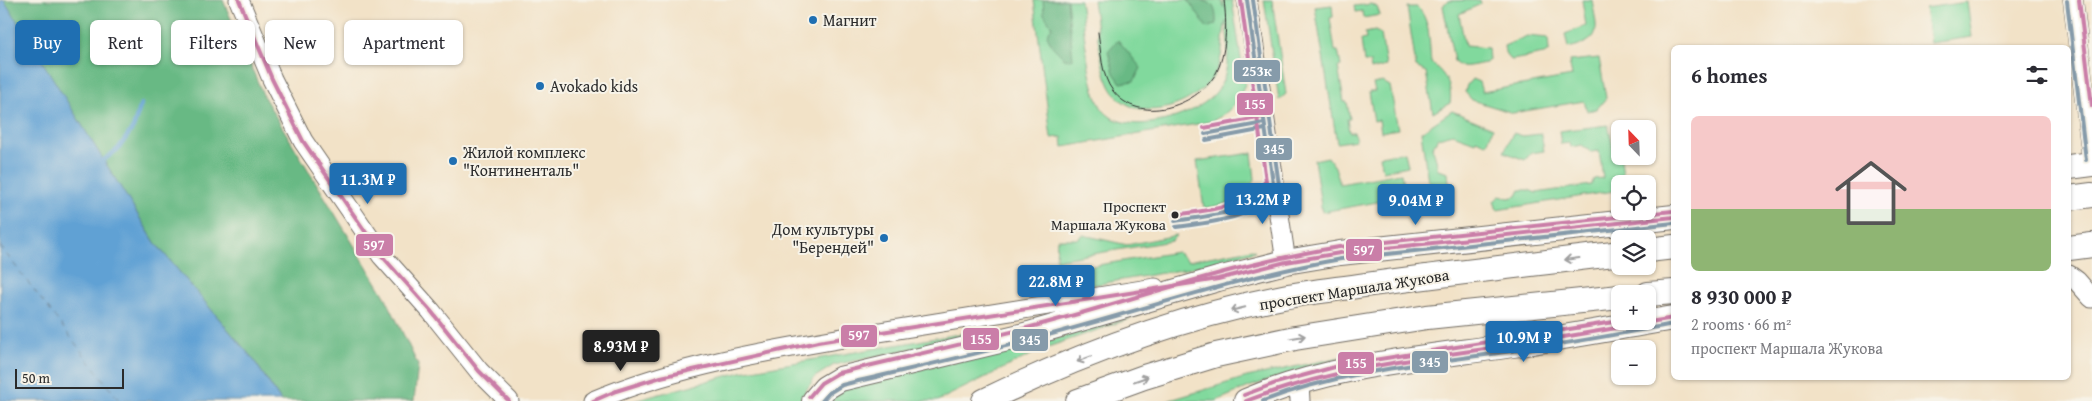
<!DOCTYPE html>
<html lang="en">
<head>
<meta charset="utf-8">
<style>
  body { margin:0; font-family:"Gentium Book Plus",serif; background:#f2f2f3; color:#2b2b33; height:100vh; display:flex; flex-direction:column; font-size:19px; white-space:nowrap }
  * { box-sizing:border-box; margin:0 }
  p { font-size:16px; color:#7c7c81 }
  .icon { flex:none; width:28px; height:28px; fill:none; stroke:currentColor; stroke-width:2; stroke-linecap:round; stroke-linejoin:round }
  .map { position:relative; flex:1; overflow:hidden }
  .details { position:absolute; left:1671px; top:45px; width:400px; height:335px; display:flex; flex-direction:column; background:#fff; border-radius:8px; box-shadow:0 1px 4px #0004 }
  .details>* { flex:none }
  .guide { position:absolute; left:15px; top:20px; width:475px; height:45px; display:flex; gap:10px }
  .needle { width:32px; rotate:337deg }
  .fabs { position:absolute; left:1611px; top:120px; display:grid; gap:10px }
  .fabs a { display:grid; place-items:center; width:45px; height:45px; border-radius:8px; background:#fff; box-shadow:0 1px 4px #0004; font-size:25px }
  .scale { position:absolute; left:15px; bottom:12px; width:109px; box-sizing:border-box; padding-left:5px; border:2px solid #2b2b2b; border-top:0; font-size:14px; line-height:18px; white-space:nowrap; color:#2b2b2b; -webkit-text-stroke:4px #f7f3e8; paint-order:stroke }
  .price { position:absolute; translate:-50% -42px; padding:0 11px; border-radius:5px; background:#1f6fb2; color:#fff; font-size:16px; line-height:32px; filter:drop-shadow(0 1px 2px #0008) }
  .price::after { content:''; position:absolute; left:50%; top:30px; width:15px; height:11px; margin-left:-8px; background:inherit; clip-path:polygon(0 0,100% 0,50% 100%) }
  .price.current { background:#222; color:#fff }
  ul { padding:0; list-style:none }
  li { display:grid; align-content:center; gap:10px; height:265px; padding:0 20px }
  li+li { border-top:1px solid #e1e1e2 }
  li span { display:grid; place-items:center; height:155px; border-radius:8px; color:#555 }
  li>.icon { margin-inline-start:auto }
  span .icon { width:90px; height:90px; fill:#fffc; stroke-width:1 }
  li b { font-size:21px }
  h2 { display:flex; justify-content:space-between; align-items:center; height:60px; padding:0 20px; font-size:21px }
  .chip { padding:0 18px; border-radius:8px; background:#fff; box-shadow:0 1px 4px #0004; font-size:18px; line-height:45px }
  .chip.current { background:#1f6fb2; color:#fff }
  .map>svg:first-child { display:block }
</style>
</head>
<body>
<div class="map">
<svg width="2092" height="401" viewBox="0 0 2092 401">
  <rect width="100%" height="100%" fill="#f7f3e8"/>
  <filter id="ink" filterUnits="userSpaceOnUse"><feTurbulence type="fractalNoise" baseFrequency=".02" numOctaves="2"/><feDisplacementMap in="SourceGraphic" scale="10" xChannelSelector="R" yChannelSelector="G"/><feConvolveMatrix kernelMatrix="1 2 1 2 8 2 1 2 1" color-interpolation-filters="sRGB"/></filter>
  <filter id="wash" filterUnits="userSpaceOnUse"><feTurbulence type="fractalNoise" baseFrequency=".0096" numOctaves="4" result="noise"/><feDisplacementMap in="SourceGraphic" scale="20" xChannelSelector="R" yChannelSelector="G"/><feGaussianBlur stdDeviation="1.12" result="paint"/><feColorMatrix in="noise" values="0 0 0 0 0 0 0 0 0 0 0 0 0 0 0 0 0 1.4 0 .05"/><feComposite in="paint" operator="in"/></filter>
  <g filter="url(#wash)">
    <rect width="100%" height="100%" fill="#f2e2c7"/>
    <path fill="#81d99d" stroke="#568264" d="M 1034,0 L 1080,0 C 1084,25 1088,94 1104,111 C 1128,139 1202,116 1219,88 C 1231,69 1228,43 1226,21 C 1221,38 1225,58 1214,75 C 1195,108 1131,128 1110,86 C 1099,65 1097,24 1093,0 L 1221,0 L 1224,8 L 1224,0 L 1232,0 L 1245,84 C 1239,102 1227,116 1209,122 L 1063,147 L 1062,137 L 1051,138 Z
      M 1264,0 L 1272,0 L 1286,94 L 1279,100 Z
      M 1480,0 L 1481,4 L 1459,14 L 1465,46 L 1488,48 L 1489,60 L 1486,63 C 1476,64 1459,71 1454,61 L 1443,6 L 1447,1 Z
      M 1582,0 L 1592,0 C 1597,30 1604,40 1568,48 L 1565,34 L 1586,26 Z
      M 1967,2 L 1972,37 L 1930,43 L 1925,8 Z
      M 1371,4 L 1377,7 L 1380,15 L 1363,18 L 1362,11 L 1355,12 L 1354,6 Z
      M 1332,5 L 1333,17 L 1330,18 L 1335,51 L 1338,51 L 1341,66 L 1338,67 L 1344,102 L 1347,102 L 1350,119 L 1347,119 L 1349,132 L 1354,132 L 1356,140 L 1337,143 L 1315,7 Z
      M 1407,7 L 1417,7 C 1431,19 1429,45 1431,63 C 1444,72 1453,86 1450,103 L 1433,113 L 1426,72 L 1416,67 Z
      M 1375,31 L 1381,34 L 1386,66 L 1371,70 L 1370,62 L 1364,62 L 1361,40 L 1366,39 L 1365,33 Z
      M 1527,36 L 1548,38 L 1549,51 L 1544,54 L 1512,60 C 1505,58 1505,52 1504,46 Z
      M 1599,58 L 1606,98 L 1597,109 L 1587,111 L 1584,101 L 1513,113 L 1472,100 L 1465,92 L 1467,85 L 1472,79 L 1479,82 L 1482,92 L 1572,76 L 1569,61 Z
      M 1383,82 L 1390,86 L 1398,129 L 1381,132 L 1379,120 L 1374,121 L 1369,92 L 1375,91 L 1373,84 Z
      M 1452,111 L 1493,128 L 1487,144 L 1476,139 L 1475,142 L 1453,134 L 1438,138 L 1432,148 C 1436,155 1436,161 1438,170 L 1448,173 L 1449,183 L 1455,185 L 1452,193 L 1428,181 L 1421,132 Z
      M 1608,125 L 1614,151 L 1620,151 L 1624,184 L 1620,184 L 1620,190 L 1497,210 L 1494,201 L 1500,196 L 1509,198 L 1517,196 L 1520,190 L 1529,190 L 1536,193 L 1591,185 L 1594,179 L 1603,178 L 1599,151 L 1591,152 L 1582,145 L 1571,147 L 1570,143 L 1561,144 L 1559,131 Z
      M 1513,133 L 1523,136 L 1541,134 L 1544,151 L 1531,153 L 1525,160 L 1504,152 Z
      M 1405,152 L 1408,166 L 1383,171 L 1380,156 Z
      M 1252,153 L 1255,179 C 1243,203 1228,204 1204,208 L 1197,161 Z
      M 1328,157 L 1335,167 L 1340,184 L 1401,173 L 1405,197 L 1322,212 L 1314,160 Z
      M 1083,235 L 1127,245 L 1177,235 L 1171,241 L 1056,260 L 1057,239 L 1077,239 Z
      M 1252,249 L 1255,251 L 1186,269 L 1064,290 L 1056,272 L 1177,252 L 1188,261 Z
      M 1141,315 L 1045,348 L 937,401 L 824,401 L 842,386 L 1044,342 Z
      M 976,331 L 977,335 L 834,365 L 815,377 L 799,401 L 634,401 L 741,372 Z
      M 1359,353 L 1296,371 L 1249,387 L 1216,401 L 1167,401 L 1247,377 Z"/>
    <path fill="#68b984" stroke="#4a7258" d="M 3,0 L 223,0 L 264,97 L 386,298 L 418,365 L 414,401 L 281,401 L 253,359 L 156,244 Z
      M 1043,0 L 1067,0 L 1073,59 L 1065,59 L 1052,46 L 1047,35 L 1052,27 L 1044,14 Z
      M 1188,0 C 1208,0 1217,1 1216,24 L 1207,28 Z
      M 1118,40 L 1141,68 L 1134,81 L 1121,83 L 1114,73 L 1108,51 Z"/>
    <path fill="#61a1d4" stroke="#466680" d="M 0,0 L 4,0 L 156,244 L 253,359 L 281,401 L 0,401 Z"/>
    <g fill="none" stroke-linecap="round" stroke-linejoin="round">
      <path stroke="#61a1d4" stroke-width="4.5" d="M 100,163 L 118,149 L 133,128 L 141,104"/>
      <path stroke="#3e5466" stroke-width="1" stroke-dasharray="6 5" stroke-linecap="butt" d="M 0,246 L 120,401"/>
    </g>
  </g>
  <g filter="url(#ink)">
    <g fill="none" stroke-linecap="round" stroke-linejoin="round">
      <defs>
        <path id="minor" d="M 239,0 L 272,79 L 303,141 L 382,256 L 431,311 L 479,371 L 509,401
          M 1247,0 L 1286,262
          M 2073,0 L 2092,159
          M 2069,275 L 2077,281 L 2092,298
          M 1299,382 L 1300,401
          M 593,401 C 677,365 778,349 867,334 C 963,318 1059,303 1155,288"/>
        <path id="major" d="M 2069,167 L 2092,164
          M 2069,198 L 2092,195
          M 2069,248 L 2092,245
          M 1648,250 L 1674,247
          M 1648,294 L 1674,292
          M 814,401 L 825,388 L 840,379 L 1029,334 L 1218,279 L 1286,262 L 1340,253 L 1674,217
          M 984,401 C 1076,356 1181,317 1283,297 C 1310,292 1338,289 1365,285 C 1450,273 1535,264 1620,253
          M 1078,401 L 1144,377 L 1216,355 L 1295,338 L 1427,317 L 1620,297
          M 1246,401 C 1330,365 1423,358 1513,345 C 1567,337 1620,327 1674,318"/>
      </defs>
      <use href="#minor" stroke="#716b62" stroke-width="21"/>
      <use href="#major" stroke="#716b62" stroke-width="26"/>
      <use href="#minor" stroke="#fff" stroke-width="19"/>
      <use href="#major" stroke="#fff" stroke-width="24"/>
      <path stroke="#2b2b2b" stroke-width="1" d="M 1098,32 C 1101,50 1101,76 1113,91 C 1139,125 1195,107 1215,75 C 1227,54 1227,24 1224,0"/>
      <defs>
        <path id="bus-1" d="M 239,0 L 272,79 L 303,141 L 382,256 L 431,311 L 479,371 L 509,401
          M 593,401 L 616,391 L 661,377 L 818,342 L 1218,279 L 1286,262 L 1340,253 L 1674,217
          M 1246,401 C 1333,368 1421,358 1513,345 C 1567,337 1620,327 1674,318"/>
        <path id="bus-2" d="M 2067,1 L 2086,160
          M 1206,140 L 1265,129
          M 1176,227 C 1214,222 1255,220 1279,185 L 1253,0
          M 822,401 L 829,393 L 842,385 C 905,370 968,356 1030,340 C 1134,313 1235,277 1341,259 L 1674,223
          M 1263,401 C 1341,371 1424,364 1505,352 C 1562,345 1618,334 1674,324"/>
        <path id="bus-3" d="M 2079,0 L 2092,106
          M 1204,128 L 1263,117
          M 1174,215 C 1208,210 1243,209 1266,181 L 1241,1
          M 1244,395 L 1276,383 L 1342,365 L 1620,321
          M 809,397 L 821,383 L 838,373 C 901,358 964,344 1027,328 C 1131,301 1232,264 1339,247 L 1673,211"/>
        <path id="bus-4" d="M 1205,134 L 1264,123
          M 1175,221 C 1214,215 1246,215 1273,183 L 1247,0"/>
      </defs>
      <use href="#bus-1" stroke="#f7f3e8" stroke-width="8"/>
      <use href="#bus-2" stroke="#f7f3e8" stroke-width="8"/>
      <use href="#bus-3" stroke="#f7f3e8" stroke-width="8"/>
      <use href="#bus-4" stroke="#f7f3e8" stroke-width="8"/>
      <use href="#bus-1" stroke="#ca7ea8" stroke-width="4"/>
      <use href="#bus-2" stroke="#869baa" stroke-width="4"/>
      <use href="#bus-3" stroke="#ca7ea8" stroke-width="4"/>
      <use href="#bus-4" stroke="#869baa" stroke-width="4"/>
    </g>
    <defs><path id="oneway-shaft" d="M-6 0H5M1.5-3L5.5 0L1.5 3" fill="none" stroke-width="1.6" stroke-linecap="round" stroke-linejoin="round" transform="scale(1.25)"/></defs>
    <g stroke="#a0a0a0">
      <use href="#oneway-shaft" transform="translate(1572 259) rotate(173)"/>
      <use href="#oneway-shaft" transform="translate(1238 309) rotate(166)"/>
      <use href="#oneway-shaft" transform="translate(1298 337) rotate(-10)"/>
      <use href="#oneway-shaft" transform="translate(1084 359) rotate(159)"/>
      <use href="#oneway-shaft" transform="translate(1141 379) rotate(-19)"/>
    </g>
  </g>
  <g fill="#1f6fb2" stroke="#f7f3e8" stroke-width="2">
    <circle cx="813" cy="20" r="5"/>
    <circle cx="540" cy="86" r="5"/>
    <circle cx="453" cy="161" r="5"/>
    <circle cx="884" cy="238" r="5"/>
  </g>
  <circle fill="#2b2b2b" stroke="#f7f3e8" stroke-width="2" cx="1175" cy="215" r="4.5"/>
  <g text-anchor="middle" stroke-width="4" stroke-linejoin="round" paint-order="stroke">
    <g font-size="15" fill="#2b2b2b" stroke="#f7f3e8" text-anchor="end">
      <text x="1166" y="212">Проспект<tspan x="1166" dy="18">Маршала Жукова</tspan></text>
    </g>
    <g font-size="16" fill="#2b2b2b" stroke="#f7f3e8" text-anchor="start">
      <text x="823" y="26">Магнит</text>
      <text x="550" y="92">Avokado kids</text>
      <text x="463" y="158">Жилой комплекс<tspan x="463" dy="18">"Континенталь"</tspan></text>
      <text x="874" y="235" text-anchor="end">Дом культуры<tspan x="874" dy="18">"Берендей"</tspan></text>
    </g>
    <g font-size="16" fill="#2b2b2b" stroke="#f7f3e8">
      <text transform="translate(1354 289) rotate(-9)" y="6">проспект Маршала Жукова</text>
    </g>
  </g>
  <g stroke="#f7f3e8" stroke-width="2">
    <rect x="1233" y="59" width="48" height="24" rx="5" fill="#869baa"/>
    <rect x="1236" y="92" width="38" height="24" rx="5" fill="#ca7ea8"/>
    <rect x="1255" y="137" width="38" height="24" rx="5" fill="#869baa"/>
    <rect x="355" y="233" width="39" height="24" rx="5" fill="#ca7ea8"/>
    <rect x="1345" y="238" width="38" height="24" rx="5" fill="#ca7ea8"/>
    <rect x="840" y="324" width="38" height="24" rx="5" fill="#ca7ea8"/>
    <rect x="962" y="327" width="38" height="24" rx="5" fill="#ca7ea8"/>
    <rect x="1011" y="328" width="38" height="24" rx="5" fill="#869baa"/>
    <rect x="1411" y="350" width="38" height="24" rx="5" fill="#869baa"/>
    <rect x="1337" y="351" width="38" height="24" rx="5" fill="#ca7ea8"/>
  </g>
  <g font-size="14" text-anchor="middle" font-weight="bold" fill="#fff">
    <text x="1257" y="76">253к</text>
    <text x="1255" y="109">155</text>
    <text x="1274" y="154">345</text>
    <text x="374" y="250">597</text>
    <text x="1364" y="255">597</text>
    <text x="859" y="340">597</text>
    <text x="981" y="344">155</text>
    <text x="1030" y="345">345</text>
    <text x="1430" y="367">345</text>
    <text x="1356" y="368">155</text>
  </g>
</svg>
<div class="fabs">
<a><svg class="needle" viewBox="-14 -14 28 28"><path d="M0-13l5 13h-10z" fill="#e53935"/><path d="M0 13l5-13h-10z" fill="#7c7c81"/></svg></a>
<a><svg class="icon" aria-label="locate" viewBox="0 0 24 24"><circle cx="12" cy="12" r="6"/><path d="M12 2v4M12 18v4M2 12h4M18 12h4"/></svg></a>
<a><svg class="icon" aria-label="layers" viewBox="0 0 24 24"><path d="M12 4l9 5-9 5-9-5zM3 14l9 5 9-5"/></svg></a>
<a>+</a>
<a>−</a>
</div>
<div class="scale">50 m</div>
<b class="price" style="left:368px;top:205px">11.3M ₽</b>
<b class="price" style="left:1263px;top:225px">13.2M ₽</b>
<b class="price" style="left:1416px;top:226px">9.04M ₽</b>
<b class="price" style="left:1056px;top:307px">22.8M ₽</b>
<b class="price" style="left:1524px;top:363px">10.9M ₽</b>
<b class="price current" style="left:621px;top:372px">8.93M ₽</b>
<div class="guide">
<a class="chip current">Buy</a>
<a class="chip">Rent</a>
<a class="chip">Filters</a>
<a class="chip">New</a>
<a class="chip">Apartment</a>
</div>
<section class="details">
<h2>6 homes<svg class="icon" aria-label="filters" viewBox="0 0 24 24"><path d="M4 7h16M4 17h16"/><circle cx="9" cy="7" r="2"/><circle cx="15" cy="17" r="2"/></svg></h2>
<ul>
<li><span style="background:linear-gradient(#f6c9c9 60%,#8fb573 0)"><svg class="icon" aria-label="home" viewBox="0 0 24 24"><path d="M3 11l9-7 9 7M6 9v11h12V9"/></svg></span><div><b>8 930 000 ₽</b><p>2 rooms · 66 m²</p><p>проспект Маршала Жукова</p></div></li>
</ul>
</section>
</div>
</body>
</html>
